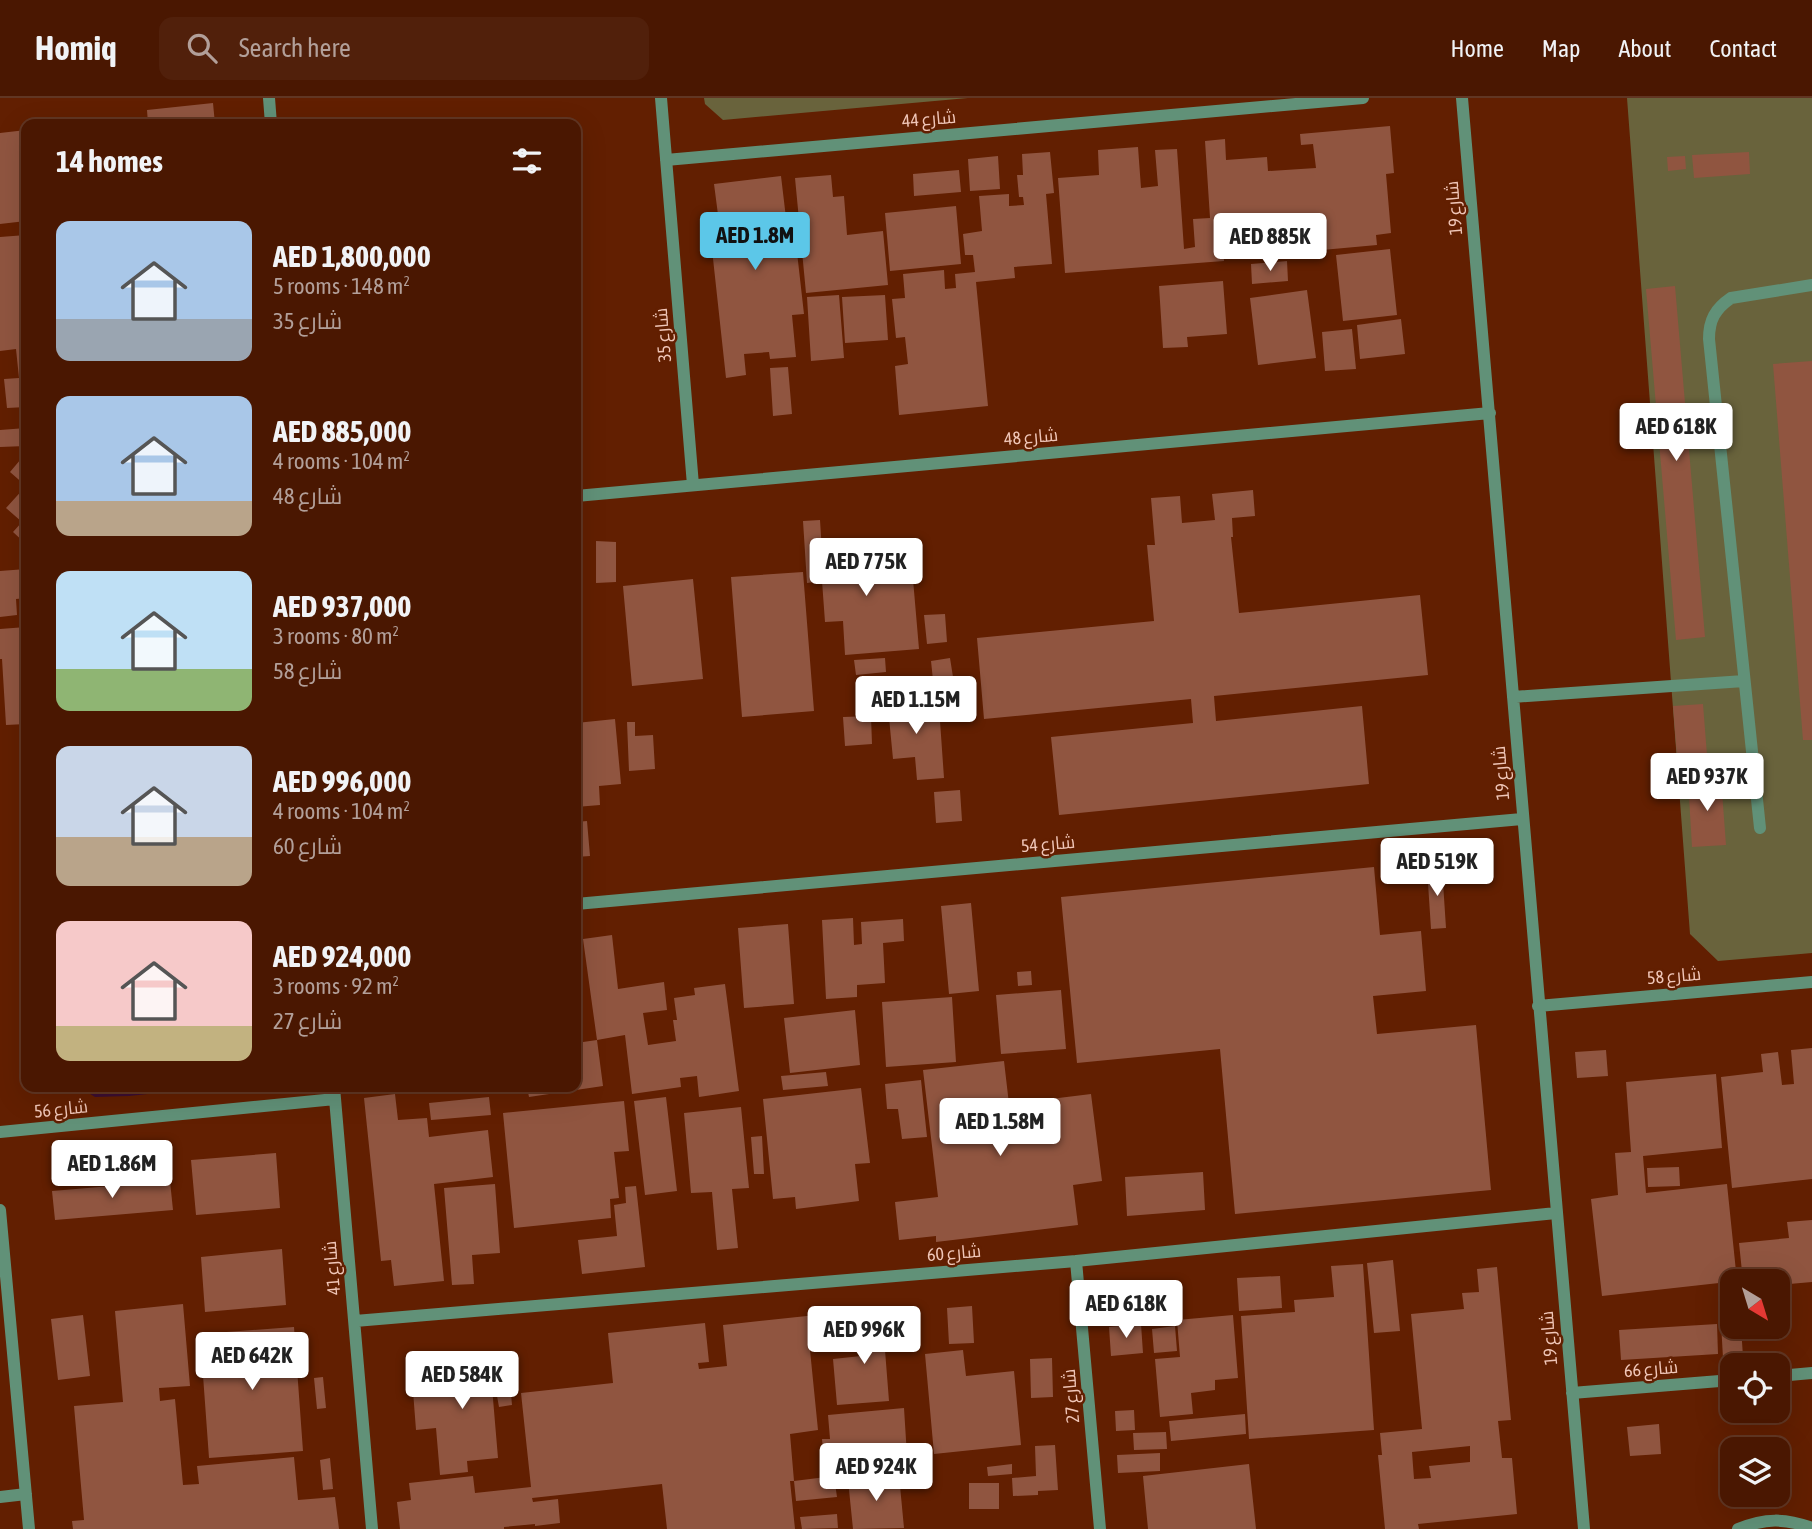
<!DOCTYPE html>
<html lang="en">
<head>
<meta charset="utf-8">
<style>
  body { margin:0; font-family:"Asap Condensed",Cairo,sans-serif; background:#51200b; color:#f1f3f6; height:100vh; display:flex; flex-direction:column; font-size:26px; white-space:nowrap }
  * { box-sizing:border-box; margin:0 }
  p { font-size:23px; color:#b29f99 }
  .icon { flex:none; width:38px; height:38px; fill:none; stroke:currentColor; stroke-width:2; stroke-linecap:round; stroke-linejoin:round }
  .map { position:relative; flex:1; overflow:hidden }
  .panel { position:absolute; left:21px; top:21px; width:560px; height:973px; display:flex; flex-direction:column; background:#4a1701; border-radius:14px; box-shadow:0 7px 28px #0002,0 0 0 2px #613623 }
  .panel>* { flex:none }
  .needle { width:46px; rotate:142deg }
  .tools { position:absolute; left:1720px; top:1171px; display:grid; gap:14px }
  .tools a { display:grid; place-items:center; width:70px; height:70px; border-radius:14px; background:#4a1701; box-shadow:0 7px 28px #0002,0 0 0 2px #613623; font-size:35px }
  .price { position:absolute; translate:-50% -60px; padding:0 16px; border-radius:7px; background:#fff; color:#222; font-size:23px; line-height:46px; filter:drop-shadow(0 2px 4px #0008) }
  .price::after { content:''; position:absolute; left:50%; top:42px; width:21px; height:16px; margin-left:-10px; background:inherit; clip-path:polygon(0 0,100% 0,50% 100%) }
  .price.on { background:#5cc7e8; color:#111 }
  ul { padding:0; list-style:none }
  li { display:flex; align-items:center; gap:21px; height:175px; padding:0 35px }
  li span { display:grid; place-items:center; flex:none; width:196px; height:140px; border-radius:14px; color:#555 }
  li>.icon { margin-inline-start:auto }
  span .icon { width:84px; height:84px; fill:#fffc; stroke-width:1 }
  li b { font-size:30px }
  h2 { display:flex; justify-content:space-between; align-items:center; height:84px; padding:0 35px; font-size:30px }
  header { display:flex; align-items:center; gap:42px; box-sizing:border-box; height:98px; padding:0 35px; background:#4a1701; border-bottom:2px solid #613623 }
  header strong { font-size:33px }
  nav { display:flex; gap:38px; margin-inline-start:auto; font-size:24px }
  .search { width:490px; height:63px; background:#51200b; display:flex; align-items:center; gap:18px; box-sizing:border-box; padding:0 24px; border-radius:14px; color:#b29f99; font-size:26px }
  .map>svg:first-child { display:block }
</style>
</head>
<body>
<header>
<strong>Homiq</strong>
<div class="search"><svg class="icon" aria-label="search" viewBox="0 0 24 24"><circle cx="10" cy="10" r="6"/><path d="M15 15l6 6"/></svg>Search here</div>
<nav><a>Home</a><a>Map</a><a>About</a><a>Contact</a></nav>
</header>
<div class="map">
<svg width="1812" height="1431" viewBox="0 0 1812 1431">
  <rect width="100%" height="100%" fill="#621f01"/>
  <path fill="#69633c" d="M 704,0 L 968,0 L 723,22 L 705,6 Z
    M 1627,0 L 1812,0 L 1812,855 L 1718,863 L 1690,836 Z"/>
  <path fill="#3c0e30" d="M 79,989 L 213,989 L 129,998 L 95,999 Z"/>
  <path fill="#905540" fill-rule="evenodd" d="M 213,5 L 215,26 L 148,26 L 147,12 Z
    M 1390,28 L 1394,75 L 1386,76 L 1391,135 L 1376,137 L 1377,147 L 1234,160 L 1231,119 L 1221,120 L 1224,163 L 1065,175 L 1058,80 L 1099,77 L 1098,52 L 1138,49 L 1141,90 L 1158,88 L 1155,52 L 1177,51 L 1184,151 L 1195,149 L 1193,121 L 1210,120 L 1205,43 L 1225,41 L 1226,62 L 1267,59 L 1268,73 L 1316,70 L 1313,46 L 1301,47 L 1300,36 Z
    M 26,32 L 26,123 L 0,126 L 0,35 Z
    M 1050,54 L 1054,95 L 1046,96 L 1052,166 L 1014,169 L 1015,180 L 976,184 L 988,308 L 899,317 L 895,268 L 908,266 L 905,239 L 896,240 L 892,201 L 905,200 L 903,176 L 944,172 L 945,191 L 956,190 L 955,176 L 975,174 L 973,157 L 965,157 L 963,136 L 982,133 L 979,98 L 1009,96 L 1009,108 L 1024,107 L 1023,99 L 1019,99 L 1017,77 L 1023,77 L 1022,56 Z
    M 1749,54 L 1750,76 L 1694,80 L 1692,57 Z
    M 998,58 L 1000,91 L 970,93 L 968,61 Z
    M 1685,58 L 1686,71 L 1668,73 L 1667,59 Z
    M 959,72 L 961,94 L 914,98 L 913,76 Z
    M 831,77 L 833,99 L 844,98 L 847,137 L 883,133 L 888,187 L 806,195 L 795,80 Z
    M 781,78 L 786,120 L 793,119 L 804,216 L 792,217 L 796,259 L 770,261 L 769,254 L 744,256 L 746,277 L 726,280 L 710,133 L 720,132 L 714,86 Z
    M 956,108 L 961,166 L 890,173 L 885,115 Z
    M 26,137 L 26,309 L 7,310 L 4,281 L 19,280 L 16,251 L 0,253 L 0,139 Z
    M 1390,151 L 1397,217 L 1343,223 L 1336,157 Z
    M 1287,163 L 1288,183 L 1252,186 L 1251,166 Z
    M 1223,183 L 1227,236 L 1187,239 L 1188,249 L 1163,250 L 1159,188 Z
    M 1675,188 L 1705,539 L 1676,542 L 1646,191 Z
    M 1307,192 L 1316,260 L 1258,267 L 1250,200 Z
    M 839,197 L 844,260 L 811,263 L 807,199 Z
    M 885,197 L 888,242 L 845,245 L 842,199 Z
    M 1401,221 L 1405,256 L 1360,261 L 1357,227 Z
    M 1352,231 L 1356,271 L 1325,273 L 1322,234 Z
    M 1812,263 L 1812,642 L 1803,642 L 1773,266 Z
    M 788,269 L 792,316 L 773,318 L 770,270 Z
    M 26,330 L 26,348 L 0,349 L 0,332 Z
    M 26,355 L 26,446 L 13,434 L 22,424 L 6,410 L 26,388 L 10,374 Z
    M 1253,392 L 1255,418 L 1232,420 L 1233,439 L 1231,439 L 1239,515 L 1420,497 L 1428,577 L 1214,598 L 1216,623 L 1362,608 L 1369,686 L 1059,717 L 1051,639 L 1193,625 L 1191,601 L 984,621 L 977,540 L 1154,523 L 1147,447 L 1155,447 L 1151,400 L 1180,398 L 1182,425 L 1215,422 L 1212,396 Z
    M 820,422 L 823,469 L 839,468 L 838,464 L 911,458 L 919,551 L 845,557 L 843,523 L 825,524 L 822,483 L 807,485 L 803,423 Z
    M 596,443 L 616,444 L 616,484 L 596,485 Z
    M 26,471 L 26,500 L 16,501 L 17,517 L 0,519 L 0,473 Z
    M 803,474 L 814,613 L 742,619 L 731,479 Z
    M 693,481 L 703,581 L 632,588 L 623,488 Z
    M 945,516 L 947,544 L 927,546 L 924,517 Z
    M 26,529 L 26,626 L 6,627 L 2,561 L 0,561 L 0,531 Z
    M 885,560 L 886,574 L 856,577 L 854,562 Z
    M 950,560 L 953,579 L 933,582 L 931,563 Z
    M 910,597 L 911,606 L 932,604 L 933,624 L 940,623 L 944,680 L 917,682 L 915,659 L 893,661 L 887,599 Z
    M 1703,606 L 1708,670 L 1678,672 L 1673,608 Z
    M 871,618 L 872,646 L 845,648 L 843,619 Z
    M 615,621 L 621,686 L 599,688 L 600,707 L 576,709 L 576,625 Z
    M 627,624 L 635,624 L 635,638 L 653,637 L 655,671 L 629,673 Z
    M 1721,680 L 1726,747 L 1692,749 L 1688,682 Z
    M 960,692 L 962,723 L 936,725 L 934,694 Z
    M 587,723 L 590,758 L 576,759 L 576,724 Z
    M 1374,769 L 1380,837 L 1421,833 L 1426,893 L 1373,898 L 1377,936 L 1476,927 L 1491,1092 L 1235,1116 L 1220,951 L 1077,965 L 1061,799 Z
    M 1442,769 L 1446,830 L 1431,831 L 1427,770 Z
    M 971,805 L 979,893 L 949,896 L 941,808 Z
    M 853,820 L 854,847 L 862,846 L 861,824 L 903,821 L 904,843 L 883,845 L 885,885 L 857,887 L 857,899 L 826,901 L 822,822 Z
    M 788,826 L 794,906 L 744,910 L 738,830 Z
    M 612,837 L 618,891 L 664,884 L 667,912 L 643,915 L 648,947 L 676,943 L 673,922 L 677,922 L 674,900 L 695,897 L 694,890 L 725,886 L 739,993 L 699,999 L 697,978 L 680,980 L 681,989 L 632,996 L 625,937 L 597,942 L 583,841 Z
    M 1031,873 L 1032,887 L 1018,888 L 1017,874 Z
    M 1061,892 L 1066,951 L 1001,956 L 996,897 Z
    M 952,899 L 956,964 L 886,969 L 882,904 Z
    M 855,912 L 860,967 L 790,975 L 784,920 Z
    M 597,942 L 603,988 L 529,999 L 527,989 L 576,989 L 576,945 Z
    M 1812,950 L 1812,1081 L 1732,1090 L 1721,979 L 1763,974 L 1761,956 L 1778,954 L 1782,987 L 1794,986 L 1791,952 Z
    M 1606,952 L 1608,978 L 1577,980 L 1575,954 Z
    M 1004,963 L 1009,1006 L 1091,996 L 1102,1083 L 1073,1087 L 1078,1127 L 936,1144 L 936,1138 L 899,1142 L 895,1104 L 938,1099 L 923,972 Z
    M 826,974 L 828,988 L 783,992 L 781,978 Z
    M 1716,976 L 1722,1050 L 1643,1058 L 1646,1095 L 1727,1086 L 1737,1183 L 1602,1198 L 1591,1101 L 1618,1097 L 1615,1055 L 1631,1054 L 1626,984 Z
    M 921,982 L 927,1039 L 902,1041 L 898,1011 L 887,1011 L 885,986 Z
    M 409,989 L 463,989 L 464,991 L 409,996 Z
    M 861,990 L 870,1065 L 855,1066 L 859,1103 L 796,1111 L 795,1099 L 773,1101 L 763,1001 Z
    M 395,996 L 398,1022 L 427,1020 L 429,1039 L 488,1032 L 493,1079 L 434,1086 L 444,1183 L 394,1188 L 391,1162 L 381,1163 L 364,1000 Z
    M 489,999 L 491,1017 L 431,1022 L 429,1005 Z
    M 666,999 L 677,1093 L 645,1097 L 634,1003 Z
    M 624,1003 L 629,1053 L 614,1054 L 619,1100 L 610,1101 L 611,1120 L 514,1130 L 503,1015 Z
    M 741,1009 L 749,1090 L 732,1091 L 738,1150 L 717,1152 L 712,1094 L 691,1095 L 684,1015 Z
    M 762,1038 L 764,1076 L 754,1076 L 751,1039 Z
    M 276,1055 L 280,1110 L 196,1117 L 191,1062 Z
    M 1679,1069 L 1680,1088 L 1648,1089 L 1647,1070 Z
    M 1203,1074 L 1205,1112 L 1127,1118 L 1125,1079 Z
    M 170,1083 L 173,1112 L 55,1122 L 52,1093 Z
    M 495,1086 L 500,1155 L 472,1157 L 474,1186 L 452,1187 L 444,1090 Z
    M 636,1088 L 645,1169 L 582,1176 L 578,1142 L 617,1138 L 614,1107 L 626,1105 L 625,1089 Z
    M 1812,1122 L 1812,1184 L 1778,1187 L 1778,1183 L 1743,1183 L 1739,1145 L 1789,1140 L 1787,1124 Z
    M 282,1151 L 286,1207 L 205,1214 L 201,1159 Z
    M 1393,1162 L 1400,1233 L 1374,1235 L 1367,1165 Z
    M 1363,1166 L 1374,1332 L 1249,1341 L 1241,1218 L 1295,1214 L 1294,1202 L 1334,1199 L 1331,1168 Z
    M 1497,1169 L 1511,1322 L 1498,1323 L 1502,1360 L 1512,1360 L 1517,1416 L 1418,1426 L 1419,1431 L 1385,1431 L 1378,1357 L 1382,1357 L 1380,1335 L 1422,1331 L 1411,1216 L 1464,1211 L 1462,1195 L 1479,1194 L 1477,1171 ZM 1470,1348 L 1470,1364 L 1429,1368 L 1431,1380 L 1414,1381 L 1412,1354 Z
    M 1280,1178 L 1282,1210 L 1239,1213 L 1237,1180 Z
    M 183,1206 L 190,1288 L 159,1290 L 160,1303 L 175,1301 L 183,1387 L 199,1386 L 197,1368 L 294,1359 L 298,1402 L 335,1399 L 339,1431 L 73,1431 L 72,1423 L 84,1422 L 74,1308 L 123,1304 L 115,1213 Z
    M 972,1208 L 974,1245 L 949,1246 L 947,1210 Z
    M 882,1214 L 889,1303 L 837,1307 L 833,1261 L 861,1258 L 857,1216 Z
    M 835,1215 L 839,1248 L 810,1252 L 818,1332 L 790,1336 L 794,1383 L 834,1378 L 837,1399 L 796,1403 L 794,1383 L 790,1383 L 795,1431 L 667,1431 L 662,1386 L 532,1400 L 533,1404 L 558,1401 L 560,1425 L 535,1428 L 535,1426 L 504,1429 L 504,1431 L 400,1431 L 397,1404 L 411,1402 L 409,1385 L 473,1378 L 475,1395 L 531,1389 L 521,1295 L 613,1285 L 608,1235 L 705,1225 L 709,1264 L 698,1265 L 699,1271 L 727,1268 L 723,1227 Z
    M 83,1217 L 90,1278 L 58,1282 L 51,1221 Z
    M 1233,1217 L 1238,1280 L 1215,1282 L 1215,1292 L 1191,1295 L 1193,1316 L 1160,1319 L 1155,1261 L 1180,1259 L 1177,1222 Z
    M 1732,1224 L 1732,1228 L 1741,1228 L 1743,1259 L 1723,1260 L 1721,1225 Z
    M 1141,1226 L 1143,1255 L 1111,1258 L 1109,1229 Z
    M 1717,1226 L 1718,1256 L 1621,1262 L 1619,1232 Z
    M 1175,1228 L 1177,1253 L 1154,1255 L 1152,1231 Z
    M 294,1229 L 303,1353 L 209,1360 L 200,1236 Z
    M 963,1252 L 966,1278 L 1014,1273 L 1021,1347 L 934,1356 L 925,1256 Z
    M 503,1258 L 506,1288 L 492,1289 L 498,1360 L 467,1363 L 468,1374 L 440,1377 L 436,1330 L 416,1332 L 413,1293 L 433,1292 L 431,1264 Z
    M 1052,1260 L 1053,1299 L 1031,1300 L 1030,1261 Z
    M 323,1279 L 326,1310 L 317,1311 L 314,1280 Z
    M 511,1296 L 512,1307 L 499,1309 L 497,1298 Z
    M 904,1310 L 907,1358 L 847,1363 L 848,1374 L 825,1376 L 822,1341 L 830,1341 L 828,1317 Z
    M 1134,1312 L 1135,1332 L 1116,1333 L 1115,1313 Z
    M 1245,1316 L 1246,1336 L 1171,1343 L 1169,1323 Z
    M 1659,1326 L 1661,1356 L 1630,1358 L 1627,1329 Z
    M 1166,1334 L 1167,1351 L 1134,1352 L 1133,1335 Z
    M 1055,1347 L 1058,1392 L 1038,1393 L 1038,1397 L 1013,1398 L 1012,1380 L 1036,1378 L 1035,1348 Z
    M 1160,1355 L 1160,1373 L 1118,1375 L 1117,1357 Z
    M 330,1360 L 333,1391 L 323,1392 L 320,1362 Z
    M 1012,1366 L 1012,1376 L 988,1378 L 987,1369 Z
    M 1249,1366 L 1256,1431 L 1148,1431 L 1143,1378 Z
    M 899,1377 L 904,1430 L 853,1431 L 848,1382 Z
    M 969,1385 L 999,1385 L 999,1411 L 969,1411 Z
    M 837,1416 L 838,1430 L 802,1431 L 800,1419 Z"/>
  <g fill="none" stroke-linecap="round" stroke-linejoin="round">
    <path stroke="#619178" stroke-width="12" d="M 269,0 L 271,26
      M 661,0 L 693,387
      M 1462,0 L 1584,1431
      M 666,62 L 1363,0
      M 576,398 L 1490,315
      M 1513,599 L 1744,583
      M 1760,730 L 1709,241 C 1709,222 1715,211 1731,200 L 1812,187
      M 576,806 L 1522,721
      M 1538,908 L 1812,884
      M 334,989 L 372,1431
      M 0,1034 L 335,1001
      M 0,1112 L 29,1431
      M 1076,1163 L 1100,1431
      M 355,1223 L 1076,1163 L 1556,1115
      M 1778,1278 L 1812,1275
      M 1572,1295 L 1732,1282
      M 0,1399 L 26,1396
      M 1738,1431 C 1765,1420 1785,1420 1812,1430"/>
  </g>
  <g text-anchor="middle" stroke-width="5" stroke-linejoin="round" paint-order="stroke">
    <g font-size="18" fill="#f0c6b8" stroke="#621f01">
      <text transform="translate(929 21) rotate(-5)" y="6">شارع 44</text>
      <text transform="translate(1454 110) rotate(-95)" y="6">شارع 19</text>
      <text transform="translate(663 237) rotate(-95)" y="6">شارع 35</text>
      <text transform="translate(1031 339) rotate(-5)" y="6">شارع 48</text>
      <text transform="translate(1501 675) rotate(-95)" y="6">شارع 19</text>
      <text transform="translate(1048 746) rotate(-5)" y="6">شارع 54</text>
      <text transform="translate(1674 878) rotate(-5)" y="6">شارع 58</text>
      <text transform="translate(61 1011) rotate(-6)" y="6">شارع 56</text>
      <text transform="translate(954 1155) rotate(-5)" y="6">شارع 60</text>
      <text transform="translate(332 1170) rotate(-95)" y="6">شارع 41</text>
      <text transform="translate(1549 1240) rotate(-95)" y="6">شارع 19</text>
      <text transform="translate(1651 1271) rotate(-5)" y="6">شارع 66</text>
      <text transform="translate(1071 1298) rotate(-95)" y="6">شارع 27</text>
    </g>
  </g>
</svg>
<div class="tools">
<a><svg class="needle" viewBox="-14 -14 28 28"><path d="M0-13l5 13h-10z" fill="#e53935"/><path d="M0 13l5-13h-10z" fill="#b29f99"/></svg></a>
<a><svg class="icon" aria-label="locate" viewBox="0 0 24 24"><circle cx="12" cy="12" r="6"/><path d="M12 2v4M12 18v4M2 12h4M18 12h4"/></svg></a>
<a><svg class="icon" aria-label="layers" viewBox="0 0 24 24"><path d="M12 4l9 5-9 5-9-5zM3 14l9 5 9-5"/></svg></a>
</div>
<b class="price on" style="left:755px;top:174px">AED 1.8M</b>
<b class="price" style="left:1270px;top:175px">AED 885K</b>
<b class="price" style="left:1676px;top:365px">AED 618K</b>
<b class="price" style="left:866px;top:500px">AED 775K</b>
<b class="price" style="left:916px;top:638px">AED 1.15M</b>
<b class="price" style="left:1707px;top:715px">AED 937K</b>
<b class="price" style="left:1437px;top:800px">AED 519K</b>
<b class="price" style="left:1000px;top:1060px">AED 1.58M</b>
<b class="price" style="left:112px;top:1102px">AED 1.86M</b>
<b class="price" style="left:1126px;top:1242px">AED 618K</b>
<b class="price" style="left:864px;top:1268px">AED 996K</b>
<b class="price" style="left:252px;top:1294px">AED 642K</b>
<b class="price" style="left:462px;top:1313px">AED 584K</b>
<b class="price" style="left:876px;top:1405px">AED 924K</b>
<section class="panel">
<h2>14 homes<svg class="icon" aria-label="filters" viewBox="0 0 24 24"><path d="M4 7h16M4 17h16"/><circle cx="9" cy="7" r="2"/><circle cx="15" cy="17" r="2"/></svg></h2>
<ul>
<li><span style="background:linear-gradient(#a9c7e8 70%,#9aa5b1 0)"><svg class="icon" aria-label="home" viewBox="0 0 24 24"><path d="M3 11l9-7 9 7M6 9v11h12V9"/></svg></span><div><b>AED 1,800,000</b><p>5 rooms · 148 m²</p><p>شارع 35</p></div></li>
<li><span style="background:linear-gradient(#a9c7e8 75%,#b9a48a 0)"><svg class="icon" aria-label="home" viewBox="0 0 24 24"><path d="M3 11l9-7 9 7M6 9v11h12V9"/></svg></span><div><b>AED 885,000</b><p>4 rooms · 104 m²</p><p>شارع 48</p></div></li>
<li><span style="background:linear-gradient(#bfe0f5 70%,#8fb573 0)"><svg class="icon" aria-label="home" viewBox="0 0 24 24"><path d="M3 11l9-7 9 7M6 9v11h12V9"/></svg></span><div><b>AED 937,000</b><p>3 rooms · 80 m²</p><p>شارع 58</p></div></li>
<li><span style="background:linear-gradient(#c9d6e8 65%,#b9a48a 0)"><svg class="icon" aria-label="home" viewBox="0 0 24 24"><path d="M3 11l9-7 9 7M6 9v11h12V9"/></svg></span><div><b>AED 996,000</b><p>4 rooms · 104 m²</p><p>شارع 60</p></div></li>
<li><span style="background:linear-gradient(#f6c9c9 75%,#c2b280 0)"><svg class="icon" aria-label="home" viewBox="0 0 24 24"><path d="M3 11l9-7 9 7M6 9v11h12V9"/></svg></span><div><b>AED 924,000</b><p>3 rooms · 92 m²</p><p>شارع 27</p></div></li>
</ul>
</section>
</div>
</body>
</html>
